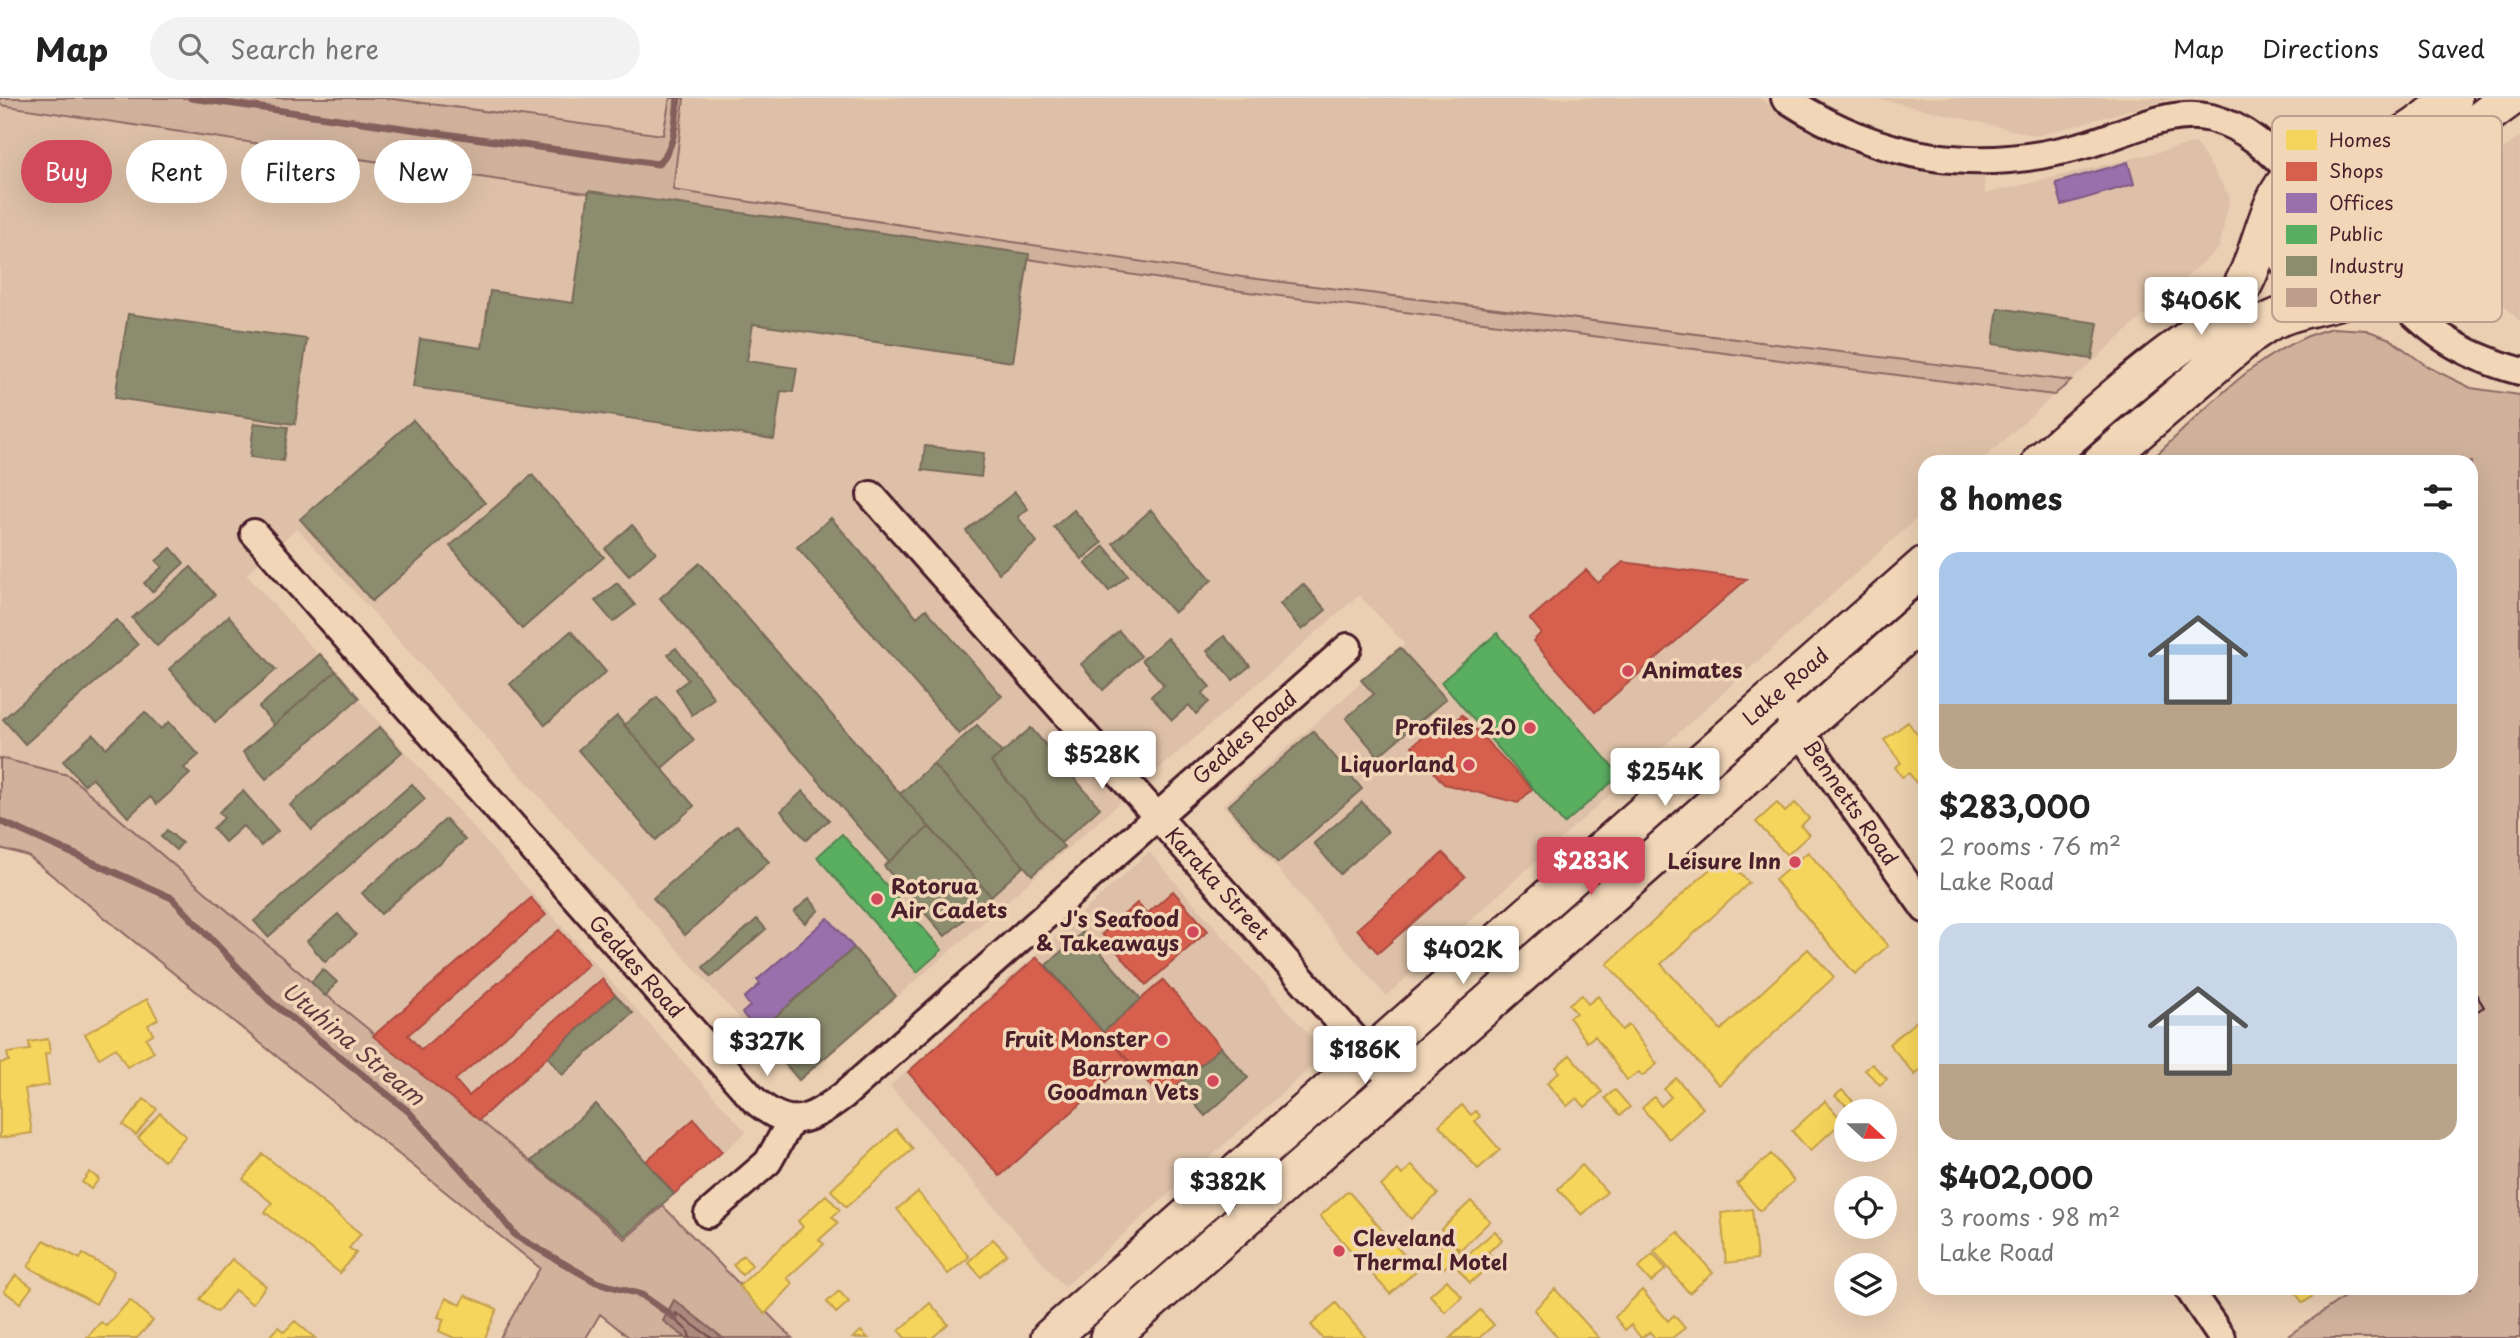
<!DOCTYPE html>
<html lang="en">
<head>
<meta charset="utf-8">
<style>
  body { margin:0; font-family:"Playpen Sans",sans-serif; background:#f2f2f2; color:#222; height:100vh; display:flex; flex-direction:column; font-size:26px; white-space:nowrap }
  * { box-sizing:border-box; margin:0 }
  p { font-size:23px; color:#767676 }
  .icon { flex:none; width:38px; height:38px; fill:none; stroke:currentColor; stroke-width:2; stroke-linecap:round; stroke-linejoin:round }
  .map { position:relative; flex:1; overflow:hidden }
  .details { position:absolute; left:1918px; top:357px; width:560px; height:840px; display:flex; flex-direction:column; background:#fff; border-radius:21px; box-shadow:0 7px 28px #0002 }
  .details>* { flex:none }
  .banner { position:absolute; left:21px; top:42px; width:665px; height:63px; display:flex; gap:14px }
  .needle { width:46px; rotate:111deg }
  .controls { position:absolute; left:1834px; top:1001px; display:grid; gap:14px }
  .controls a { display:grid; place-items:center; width:63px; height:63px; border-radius:50%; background:#fff; box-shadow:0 7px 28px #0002; font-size:35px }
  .price { position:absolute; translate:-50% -60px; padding:0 16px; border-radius:7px; background:#fff; color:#222; font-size:23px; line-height:46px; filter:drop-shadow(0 2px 4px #0008) }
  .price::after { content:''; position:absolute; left:50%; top:42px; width:21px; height:16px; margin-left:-10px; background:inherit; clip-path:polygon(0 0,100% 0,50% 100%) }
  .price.selected { background:#d1495b; color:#fff }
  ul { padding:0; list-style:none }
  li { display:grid; align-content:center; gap:14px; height:371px; padding:0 21px }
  li span { display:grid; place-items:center; height:217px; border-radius:21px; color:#555 }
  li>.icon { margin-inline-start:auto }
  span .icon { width:126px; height:126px; fill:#fffc; stroke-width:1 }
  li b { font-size:30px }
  h2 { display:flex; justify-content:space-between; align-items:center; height:84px; padding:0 21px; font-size:30px }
  .tag { padding:0 24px; border-radius:32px; background:#fff; box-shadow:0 7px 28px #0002; font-size:24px; line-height:63px }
  .tag.selected { background:#d1495b; color:#fff }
  header { display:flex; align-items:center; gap:42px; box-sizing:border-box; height:98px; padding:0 35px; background:#fff; border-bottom:2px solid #e0e0e0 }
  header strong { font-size:33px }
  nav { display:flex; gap:38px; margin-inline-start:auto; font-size:24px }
  .search { width:490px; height:63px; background:#f2f2f2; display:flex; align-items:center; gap:18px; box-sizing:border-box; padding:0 24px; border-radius:38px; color:#767676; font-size:26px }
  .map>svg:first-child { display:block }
</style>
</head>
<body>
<header>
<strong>Map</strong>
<div class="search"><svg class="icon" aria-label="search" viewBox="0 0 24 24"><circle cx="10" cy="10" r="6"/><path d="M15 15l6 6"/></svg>Search here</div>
<nav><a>Map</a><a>Directions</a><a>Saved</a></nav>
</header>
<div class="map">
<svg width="2520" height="1240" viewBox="0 0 2520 1240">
  <rect width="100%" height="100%" fill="#eacfb2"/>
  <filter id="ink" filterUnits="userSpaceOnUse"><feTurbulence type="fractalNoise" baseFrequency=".0143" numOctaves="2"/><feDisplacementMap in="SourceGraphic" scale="14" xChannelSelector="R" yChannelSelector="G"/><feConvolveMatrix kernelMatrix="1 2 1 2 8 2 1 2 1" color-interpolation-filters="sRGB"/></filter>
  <g filter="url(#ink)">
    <path fill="#ddc0a7" d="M 386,0 L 670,0 L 664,37 Z
      M 684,0 L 1759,0 L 1832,43 L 1945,73 L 1984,76 L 1985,96 L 2196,45 L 2230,99 L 2219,150 L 2071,283 L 1242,179 L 672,92 Z
      M 1877,0 L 2173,0 L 2037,38 Z
      M 0,7 L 1241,193 L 2054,297 L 1980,364 L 1925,364 L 1925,413 L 1386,898 L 1223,707 L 1405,546 L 1359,497 L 798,985 L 297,430 L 246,476 L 746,1034 L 625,1141 L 324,895 L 68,677 L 0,660 Z
      M 2520,38 L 2520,224 L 2485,187 L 2460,141 L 2469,95 L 2480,72 Z
      M 1149,754 L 1326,956 L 1064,1189 L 890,988 Z"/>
    <path fill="#d0b29c" stroke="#8d6864" stroke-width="2" d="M 0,0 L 386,0 L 663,37 L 670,0 L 684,0 L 673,92 L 1242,179 L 2071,283 L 2054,297 L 1241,193 L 0,7 Z
      M 2332,230 L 2366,232 L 2390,241 L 2428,269 L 2471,290 L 2520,297 L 2520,1240 L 2285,1240 L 2357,1190 L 2471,1190 L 2471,364 L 2149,364 C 2204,314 2258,249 2332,230 Z
      M 0,660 L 68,677 L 324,895 L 625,1141 L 663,1108 L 792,1240 L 630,1240 L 600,1216 L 586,1240 L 500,1240 L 540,1170 L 28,758 L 0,750 Z"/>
    <path fill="#ab897d" stroke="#845f5c" stroke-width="2" d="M 674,1202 L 723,1240 L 686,1240 L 663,1223 Z"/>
    <path fill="#f6d55c" stroke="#c29e4d" stroke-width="2" d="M 1908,624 L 1925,647 L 1925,687 L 1920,690 L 1909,675 L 1902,679 L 1895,669 L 1901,665 L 1884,642 Z
      M 1777,705 L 1785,714 L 1795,705 L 1809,720 L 1801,728 L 1809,737 L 1787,757 L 1756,724 Z
      M 1808,754 L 1888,848 L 1855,876 L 1775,782 Z
      M 1724,758 L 1749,785 L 1661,866 L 1721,932 L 1808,851 L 1834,879 L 1719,987 L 1607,866 Z
      M 1582,897 L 1588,906 L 1598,898 L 1622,932 L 1629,927 L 1657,966 L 1642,978 L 1639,974 L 1627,982 L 1595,938 L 1587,944 L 1569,919 L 1576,915 L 1569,906 Z
      M 147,901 L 158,921 L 148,927 L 153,936 L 146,940 L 154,954 L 127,969 L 116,950 L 99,960 L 85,936 Z
      M 1918,922 L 1925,930 L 1925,968 L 1915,977 L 1889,946 Z
      M 48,941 L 50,955 L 45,956 L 49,987 L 25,991 L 32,1035 L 0,1040 L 0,965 L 9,963 L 7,955 L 30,952 L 29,944 Z
      M 1570,957 L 1602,994 L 1585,1009 L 1577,1000 L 1567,1008 L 1547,985 L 1559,974 L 1556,969 Z
      M 1872,966 L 1887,981 L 1880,987 L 1865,972 Z
      M 1676,980 L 1703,1010 L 1669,1041 L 1642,1010 L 1654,999 L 1661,1008 L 1671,999 L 1664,991 Z
      M 1615,992 L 1630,1009 L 1620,1017 L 1605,1000 Z
      M 1842,992 L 1858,1008 L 1853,1013 L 1835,998 Z
      M 144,1001 L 157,1011 L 136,1037 L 123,1027 Z
      M 1825,1003 L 1843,1023 L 1810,1053 L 1792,1033 Z
      M 1462,1007 L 1471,1017 L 1476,1013 L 1480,1018 L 1475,1023 L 1500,1052 L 1478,1071 L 1439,1027 Z
      M 160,1015 L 186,1038 L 164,1063 L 138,1040 Z
      M 896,1031 L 913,1051 L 846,1109 L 831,1092 Z
      M 263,1056 L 361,1136 L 349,1150 L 356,1155 L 340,1175 L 265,1114 L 272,1105 L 243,1081 Z
      M 1771,1056 L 1794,1083 L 1760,1113 L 1737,1086 Z
      M 1412,1067 L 1438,1096 L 1411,1121 L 1381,1088 L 1398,1072 L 1402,1077 Z
      M 1582,1067 L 1607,1094 L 1582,1117 L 1558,1091 Z
      M 90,1074 L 99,1081 L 91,1091 L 82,1084 Z
      M 1348,1093 L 1417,1172 L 1390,1196 L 1320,1118 Z
      M 918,1094 L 969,1159 L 948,1176 L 897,1111 Z
      M 826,1097 L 840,1112 L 832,1119 L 838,1125 L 819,1142 L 824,1146 L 787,1180 L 793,1186 L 765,1216 L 739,1188 L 803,1129 L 798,1123 Z
      M 1471,1103 L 1490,1123 L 1460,1152 L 1441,1131 Z
      M 1752,1111 L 1757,1161 L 1726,1165 L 1721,1115 Z
      M 1495,1133 L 1502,1142 L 1488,1154 L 1495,1163 L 1470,1185 L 1455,1167 Z
      M 1678,1134 L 1713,1175 L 1689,1195 L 1654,1153 Z
      M 993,1141 L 1007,1156 L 981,1179 L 968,1164 Z
      M 1449,1141 L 1461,1155 L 1444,1170 L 1431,1157 Z
      M 44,1142 L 80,1161 L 83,1156 L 114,1173 L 96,1206 L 28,1169 Z
      M 1653,1156 L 1666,1171 L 1651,1184 L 1638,1170 Z
      M 743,1157 L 752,1167 L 742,1177 L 733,1167 Z
      M 232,1161 L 266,1188 L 252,1206 L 235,1192 L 217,1214 L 200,1201 Z
      M 16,1177 L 32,1189 L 20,1205 L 4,1193 Z
      M 1447,1182 L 1462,1199 L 1445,1214 L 1430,1197 Z
      M 2292,1190 L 2324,1190 L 2303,1205 Z
      M 1555,1191 L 1599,1240 L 1558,1240 L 1534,1212 Z
      M 1642,1192 L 1668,1223 L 1674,1217 L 1685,1230 L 1672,1240 L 1655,1240 L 1650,1234 L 1641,1240 L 1631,1227 L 1625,1232 L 1615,1219 Z
      M 839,1193 L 849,1204 L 836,1215 L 827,1204 Z
      M 465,1197 L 497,1211 L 485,1240 L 454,1240 L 439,1233 L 444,1221 L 438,1219 L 446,1200 L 461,1207 Z
      M 130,1202 L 153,1223 L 137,1240 L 86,1240 L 101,1224 L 106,1228 Z
      M 930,1205 L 948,1226 L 932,1240 L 905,1240 L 899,1233 Z
      M 1336,1205 L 1366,1240 L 1322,1240 L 1311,1227 Z
      M 1480,1212 L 1494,1227 L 1479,1240 L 1450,1240 Z
      M 295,1223 L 315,1240 L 268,1240 L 278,1229 L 284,1234 Z
      M 861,1233 L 868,1240 L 853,1240 Z"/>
    <path fill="#d6604d" stroke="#ac4c43" stroke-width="2" d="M 1623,464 L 1747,481 L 1595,614 L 1533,543 L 1541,535 L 1530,521 L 1586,472 L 1598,485 Z
      M 1462,617 L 1532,691 L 1518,705 L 1444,686 L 1412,648 L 1434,630 L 1440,636 Z
      M 1443,755 L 1465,779 L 1378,855 L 1357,831 Z
      M 1173,793 L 1208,833 L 1146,887 L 1102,836 L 1137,805 L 1147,816 Z
      M 531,800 L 546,817 L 408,937 L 421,952 L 559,832 L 589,866 L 455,982 L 469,998 L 602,881 L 615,897 L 479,1022 L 373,938 Z
      M 1037,859 L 1129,963 L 1000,1078 L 908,974 Z
      M 1163,882 L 1221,949 L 1162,1001 L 1103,934 Z
      M 694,1021 L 722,1054 L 674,1096 L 646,1063 Z"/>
    <path fill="#9970ab" stroke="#815885" stroke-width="2" d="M 2128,64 L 2134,86 L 2062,107 L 2056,85 Z
      M 828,820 L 854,850 L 758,934 L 742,915 L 750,908 L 744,900 L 760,886 L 757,882 Z"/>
    <path fill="#5aae61" stroke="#558351" stroke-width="2" d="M 1497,535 L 1620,677 L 1564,726 L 1441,584 Z
      M 842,736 L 942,852 L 917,874 L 817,759 Z"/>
    <path fill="#8c8c6e" stroke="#786b5a" stroke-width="2" d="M 589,93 L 1029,156 L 1013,264 L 753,226 L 747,263 L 797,270 L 793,294 L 781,293 L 774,341 L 413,289 L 420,241 L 482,250 L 490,193 L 573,205 Z
      M 1998,210 L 2098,225 L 2092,261 L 1993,246 Z
      M 128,216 L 307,241 L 295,326 L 115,300 Z
      M 413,322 L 485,405 L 372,503 L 300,421 Z
      M 254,325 L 288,329 L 283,363 L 250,359 Z
      M 925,348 L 984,355 L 981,379 L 922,372 Z
      M 532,377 L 604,459 L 522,531 L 450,448 Z
      M 1015,394 L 1028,411 L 1018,419 L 1037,444 L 999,475 L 966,433 Z
      M 1074,412 L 1102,445 L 1082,461 L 1054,429 Z
      M 1151,412 L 1212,482 L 1174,515 L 1113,445 Z
      M 831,420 L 917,519 L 926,511 L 1002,598 L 959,636 L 797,449 Z
      M 632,427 L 656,454 L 629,478 L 605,451 Z
      M 1104,448 L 1128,477 L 1109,493 L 1085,465 Z
      M 171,450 L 184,465 L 152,494 L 144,485 L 162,469 L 156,463 Z
      M 700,465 L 929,729 L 889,764 L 660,500 Z
      M 191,469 L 215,497 L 157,548 L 132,520 Z
      M 617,485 L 635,507 L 613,524 L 595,503 Z
      M 1303,486 L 1326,512 L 1302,532 L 1280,506 Z
      M 229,518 L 276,572 L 215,624 L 169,571 Z
      M 116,522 L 138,547 L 25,646 L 3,621 Z
      M 571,533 L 606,574 L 545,627 L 510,586 Z
      M 1119,533 L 1141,558 L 1103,592 L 1081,566 Z
      M 1224,538 L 1250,568 L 1233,582 L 1207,553 Z
      M 1167,540 L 1210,589 L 1202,596 L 1209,604 L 1196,616 L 1189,607 L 1172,622 L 1151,598 L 1164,587 L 1142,562 Z
      M 676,550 L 714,600 L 692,617 L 676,591 L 688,582 L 668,556 Z
      M 1400,550 L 1446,601 L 1378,658 L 1346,620 L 1374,596 L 1361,582 Z
      M 320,556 L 336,573 L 274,627 L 259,609 Z
      M 336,573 L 359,600 L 266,681 L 243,654 Z
      M 657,599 L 694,642 L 662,670 L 624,627 Z
      M 145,614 L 161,631 L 169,624 L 199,657 L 184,670 L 190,676 L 157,706 L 150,699 L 128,719 L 92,680 L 84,687 L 63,663 L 93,636 L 106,650 Z
      M 617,618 L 694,708 L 656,742 L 578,652 Z
      M 977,627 L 1002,655 L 991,664 L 1064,749 L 1032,777 L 933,666 Z
      M 380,629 L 402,654 L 312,732 L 290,707 Z
      M 1031,630 L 1100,710 L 1061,745 L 991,664 Z
      M 1313,633 L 1362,691 L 1278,765 L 1228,708 Z
      M 933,666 L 1024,768 L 991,798 L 900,696 Z
      M 412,686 L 425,701 L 268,839 L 254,823 Z
      M 243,693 L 278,733 L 261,748 L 243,728 L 225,744 L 213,730 L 224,720 L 219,714 Z
      M 803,693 L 829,722 L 806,742 L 781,713 Z
      M 1362,704 L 1388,734 L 1340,776 L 1314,745 Z
      M 446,721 L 465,742 L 381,816 L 362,795 Z
      M 737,727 L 769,764 L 685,837 L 653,800 Z
      M 929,729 L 991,798 L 945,838 L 884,768 Z
      M 167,732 L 182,745 L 176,752 L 161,739 Z
      M 809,800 L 819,812 L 805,825 L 794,814 Z
      M 338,816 L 356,837 L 325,864 L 307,843 Z
      M 757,821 L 766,831 L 711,879 L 703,869 Z
      M 1083,834 L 1141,901 L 1103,934 L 1046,867 Z
      M 854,850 L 896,898 L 799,982 L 758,934 Z
      M 323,871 L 337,884 L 325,898 L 311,884 Z
      M 615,897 L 633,915 L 562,977 L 548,959 Z
      M 1221,949 L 1248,980 L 1205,1018 L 1178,987 Z
      M 596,1006 L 674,1096 L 625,1138 L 531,1063 Z"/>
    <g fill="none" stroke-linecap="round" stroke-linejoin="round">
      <path stroke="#71494c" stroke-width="2" d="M 690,1240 L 688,1233 L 674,1221 L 676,1215 L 712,1240"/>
      <path stroke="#845f5c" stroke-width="7" d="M 191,0 L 658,66 C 676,49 675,24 678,0
        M 0,723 L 172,800 L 270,903 L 408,1013 L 481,1093 L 516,1138 L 596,1184 L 642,1197 L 675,1220"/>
    </g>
    <path fill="#be9d8d" stroke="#4a1f2b" stroke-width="2" d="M 2471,888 L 2484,909 L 2471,917 Z"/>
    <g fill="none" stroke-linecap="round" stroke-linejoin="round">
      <defs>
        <path id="minor" d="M 1785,0 C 1881,63 1978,78 2088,46 C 2127,35 2170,10 2211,20 C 2246,29 2269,52 2293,76
          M 2382,183 C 2424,231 2457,256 2520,273
          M 871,397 L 1396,987
          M 254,435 L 753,1001 C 790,1033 808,1024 844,997 L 1348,549
          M 1789,618 L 1925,811
          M 708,1116 L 768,1064 L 791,1023
          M 2188,1190 L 2222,1240"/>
        <path id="secondary" d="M 2334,59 C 2382,73 2400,93 2405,144
          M 2273,108 C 2284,168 2289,179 2348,197
          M 2041,364 C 2079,330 2117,296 2158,264 C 2183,244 2215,226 2235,200 C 2261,164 2265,101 2293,77 C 2316,56 2354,58 2383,47 C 2409,37 2431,18 2453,0
          M 2102,364 L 2252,235 C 2260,230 2267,224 2275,221 C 2309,205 2358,206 2385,179 C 2410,156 2409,121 2422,91 C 2442,50 2474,26 2510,0
          M 1050,1240 L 1925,467
          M 1109,1240 L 1925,520"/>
      </defs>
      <use href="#minor" stroke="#4a1f2b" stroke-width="32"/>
      <use href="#secondary" stroke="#4a1f2b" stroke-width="42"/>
      <use href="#minor" stroke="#f1d6b8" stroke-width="26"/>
      <use href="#secondary" stroke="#f1d6b8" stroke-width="37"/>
    </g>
  </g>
  <g fill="#d1495b" stroke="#f1d6b8" stroke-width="2.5">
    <circle cx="1628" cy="573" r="7"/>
    <circle cx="1530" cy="630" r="7"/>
    <circle cx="1469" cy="667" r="7"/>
    <circle cx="1795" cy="764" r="7"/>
    <circle cx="877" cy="801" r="7"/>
    <circle cx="1193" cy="834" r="7"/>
    <circle cx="1162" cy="942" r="7"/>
    <circle cx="1213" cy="983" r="7"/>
    <circle cx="1339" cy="1153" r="7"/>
  </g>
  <g text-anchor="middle" stroke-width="7" stroke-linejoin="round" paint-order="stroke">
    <g font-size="21" font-weight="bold" fill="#4a1f2b" stroke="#f1d6b8" text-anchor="end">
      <text x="1642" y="580" text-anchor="start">Animates</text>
      <text x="1516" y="637">Profiles 2.0</text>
      <text x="1455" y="674">Liquorland</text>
      <text x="1781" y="771">Leisure Inn</text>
      <text x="891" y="796" text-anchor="start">Rotorua<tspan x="891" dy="24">Air Cadets</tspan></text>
      <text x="1179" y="829">J's Seafood<tspan x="1179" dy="24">&amp; Takeaways</tspan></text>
      <text x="1148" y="949">Fruit Monster</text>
      <text x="1199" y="978">Barrowman<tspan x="1199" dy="24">Goodman Vets</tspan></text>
      <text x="1353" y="1148" text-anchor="start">Cleveland<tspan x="1353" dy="24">Thermal Motel</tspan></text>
    </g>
    <g font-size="21" fill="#4a1f2b" stroke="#f1d6b8">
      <text transform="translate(1786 589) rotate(-41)" y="7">Lake Road</text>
      <text transform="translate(1245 640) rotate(-41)" y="7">Geddes Road</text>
      <text transform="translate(1850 705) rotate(55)" y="7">Bennetts Road</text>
      <text transform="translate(1217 786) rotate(48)" y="7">Karaka Street</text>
      <text transform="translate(636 869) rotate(48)" y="7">Geddes Road</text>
    </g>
    <g font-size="23" font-style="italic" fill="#623a40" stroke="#f1d6b8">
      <text transform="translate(353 946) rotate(40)" y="8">Utuhina Stream</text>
    </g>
  </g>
  <rect x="2272" y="18" width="230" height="206" rx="10" fill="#f1d6b8" stroke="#bf9f8e" stroke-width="2"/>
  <rect x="2286" y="32" width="31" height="20" fill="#f6d55c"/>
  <rect x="2286" y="64" width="31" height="19" fill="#d6604d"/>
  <rect x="2286" y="95" width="31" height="20" fill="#9970ab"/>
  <rect x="2286" y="127" width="31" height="19" fill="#5aae61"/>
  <rect x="2286" y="158" width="31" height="20" fill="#8c8c6e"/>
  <rect x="2286" y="190" width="31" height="19" fill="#be9d8d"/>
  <g font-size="19" fill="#4a1f2b">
    <text x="2329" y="49">Homes</text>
    <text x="2329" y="80">Shops</text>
    <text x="2329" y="112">Offices</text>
    <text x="2329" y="143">Public</text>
    <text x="2329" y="175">Industry</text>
    <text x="2329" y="206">Other</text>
  </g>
</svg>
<div class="controls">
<a><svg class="needle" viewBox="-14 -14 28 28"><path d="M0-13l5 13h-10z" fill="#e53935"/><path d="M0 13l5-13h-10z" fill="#767676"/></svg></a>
<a><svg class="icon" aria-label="locate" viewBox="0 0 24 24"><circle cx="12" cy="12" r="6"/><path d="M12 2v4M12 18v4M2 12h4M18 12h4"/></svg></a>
<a><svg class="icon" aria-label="layers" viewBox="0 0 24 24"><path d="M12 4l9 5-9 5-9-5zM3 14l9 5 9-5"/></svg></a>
</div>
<b class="price" style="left:2201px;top:239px">$406K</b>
<b class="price" style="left:1102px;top:693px">$528K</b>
<b class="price" style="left:1665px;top:710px">$254K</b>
<b class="price selected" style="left:1591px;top:799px">$283K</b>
<b class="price" style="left:1463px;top:888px">$402K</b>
<b class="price" style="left:767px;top:980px">$327K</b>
<b class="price" style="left:1365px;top:988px">$186K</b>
<b class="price" style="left:1228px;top:1120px">$382K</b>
<div class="banner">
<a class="tag selected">Buy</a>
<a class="tag">Rent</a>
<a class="tag">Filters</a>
<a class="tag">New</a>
</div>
<section class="details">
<h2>8 homes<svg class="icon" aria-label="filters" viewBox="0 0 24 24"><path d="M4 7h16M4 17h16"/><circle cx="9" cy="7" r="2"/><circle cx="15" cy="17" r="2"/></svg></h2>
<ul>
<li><span style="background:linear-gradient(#a9c7e8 70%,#b9a48a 0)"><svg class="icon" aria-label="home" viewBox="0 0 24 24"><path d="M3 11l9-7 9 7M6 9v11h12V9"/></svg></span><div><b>$283,000</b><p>2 rooms · 76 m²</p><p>Lake Road</p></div></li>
<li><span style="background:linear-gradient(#c9d6e8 65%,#b9a48a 0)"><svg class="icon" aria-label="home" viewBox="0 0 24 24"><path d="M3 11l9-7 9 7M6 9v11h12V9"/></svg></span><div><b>$402,000</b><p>3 rooms · 98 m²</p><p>Lake Road</p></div></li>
</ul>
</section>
</div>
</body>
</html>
